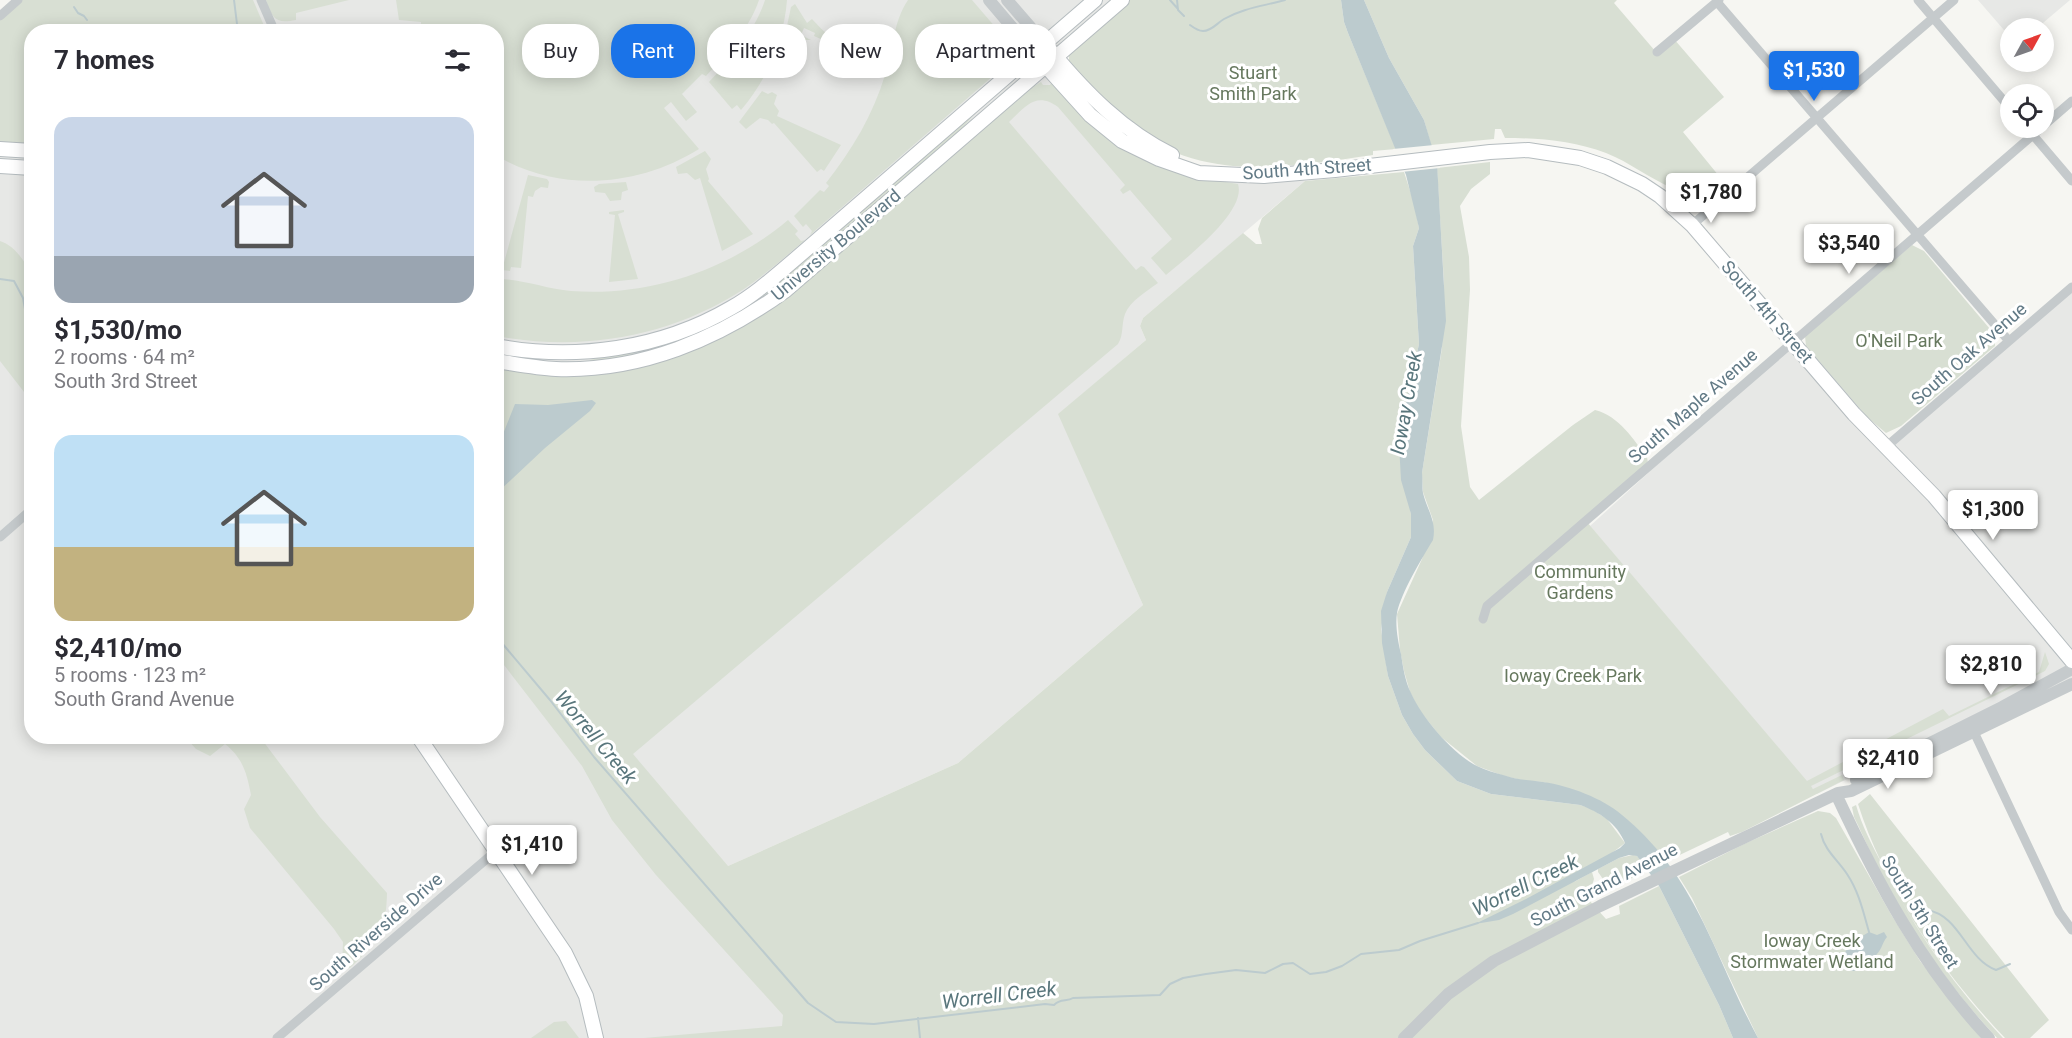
<!DOCTYPE html>
<html lang="en">
<head>
<meta charset="utf-8">
<style>
  body { margin:0; font-family:Roboto,sans-serif; background:#f2f2f3; color:#2b2b33; height:100vh; display:flex; flex-direction:column; font-size:22px; white-space:nowrap }
  * { box-sizing:border-box; margin:0 }
  p { font-size:20px; color:#7c7c81 }
  .icon { flex:none; width:33px; height:33px; fill:none; stroke:currentColor; stroke-width:2; stroke-linecap:round; stroke-linejoin:round }
  .map { position:relative; flex:1; overflow:hidden }
  .sheet { position:absolute; left:24px; top:24px; width:480px; height:720px; display:flex; flex-direction:column; background:#fff; border-radius:24px; box-shadow:0 3px 15px #0003 }
  .sheet>* { flex:none }
  .hud { position:absolute; left:522px; top:24px; width:570px; height:54px; display:flex; gap:12px }
  .needle { width:39px; rotate:50deg }
  .fabs { position:absolute; left:2000px; top:18px; display:grid; gap:12px }
  .fabs a { display:grid; place-items:center; width:54px; height:54px; border-radius:50%; background:#fff; box-shadow:0 3px 15px #0003; font-size:30px }
  .price { position:absolute; translate:-50% -51px; padding:0 14px; border-radius:6px; background:#fff; color:#222; font-size:20px; line-height:39px; filter:drop-shadow(0 2px 3px #0008) }
  .price::after { content:''; position:absolute; left:50%; top:36px; width:18px; height:14px; margin-left:-9px; background:inherit; clip-path:polygon(0 0,100% 0,50% 100%) }
  .price.active { background:#1a73e8; color:#fff }
  ul { padding:0; list-style:none }
  li { display:grid; align-content:center; gap:12px; height:318px; padding:0 30px }
  li span { display:grid; place-items:center; height:186px; border-radius:18px; color:#555 }
  li>.icon { margin-inline-start:auto }
  span .icon { width:108px; height:108px; fill:#fffc; stroke-width:1 }
  li b { font-size:26px }
  h2 { display:flex; justify-content:space-between; align-items:center; height:72px; padding:0 30px; font-size:26px }
  .pill { padding:0 21px; border-radius:24px; background:#fff; box-shadow:0 3px 15px #0003; font-size:21px; line-height:54px }
  .pill.active { background:#1a73e8; color:#fff }
  .map>svg:first-child { display:block }
</style>
</head>
<body>
<div class="map">
<svg width="2072" height="1038" viewBox="0 0 2072 1038">
  <rect width="100%" height="100%" fill="#f6f6f2"/>
  <path fill="#e7e8e6" fill-rule="evenodd" d="M 18,0 L 1153,0 L 1079,37 L 1046,66 L 1076,101 L 1159,160 L 1249,176 L 1305,181 L 1143,318 L 1140,326 L 1146,340 L 1059,414 L 1143,605 L 958,763 L 728,866 L 834,1038 L 0,1038 L 0,16 ZM 32,32 L 496,32 L 496,736 L 32,736 Z
    M 1978,0 L 2070,0 L 2037,28 L 2010,28 L 2010,37 Z
    M 2072,287 L 2072,684 L 1967,720 L 1817,794 L 1590,526 L 1792,342 L 1887,446 Z"/>
  <path fill="#d8dfd3" d="M 18,0 L 253,0 L 265,28 L 275,31 L 32,32 L 31,151 L 0,149 L 0,16 Z
    M 266,0 L 349,0 L 296,13 L 296,20 C 276,24 272,19 266,0 Z
    M 396,0 L 759,0 C 749,29 727,54 706,76 L 702,74 L 682,94 L 697,112 L 686,121 L 671,102 L 664,108 L 699,149 C 638,187 560,193 497,156 L 496,32 L 421,31 L 421,22 L 399,20 Z
    M 765,0 L 787,0 C 784,40 767,80 741,110 L 737,105 L 732,109 L 709,82 C 731,59 755,31 765,0 Z
    M 908,0 L 972,0 L 1015,50 L 1016,56 L 810,235 L 812,231 L 806,224 L 803,227 L 794,216 L 820,190 L 824,192 L 829,186 L 826,183 C 852,150 873,115 885,75 C 893,50 893,22 908,0 Z
    M 1126,0 L 1341,0 L 1344,22 L 1348,33 L 1396,149 L 1373,151 L 1373,155 C 1289,167 1202,184 1130,126 C 1109,110 1088,83 1069,63 L 1069,54 Z
    M 1364,0 L 1617,0 L 1614,3 L 1656,52 L 1674,39 L 1724,97 L 1683,132 L 1728,187 L 1698,212 L 1675,184 L 1672,188 C 1649,178 1629,162 1606,153 C 1574,141 1539,138 1505,138 L 1501,129 L 1495,129 L 1494,139 L 1431,145 L 1424,120 L 1389,58 Z
    M 795,4 L 807,23 L 812,19 C 826,34 848,58 870,43 C 876,39 879,33 883,30 L 885,33 L 877,64 L 814,36 L 815,33 L 804,28 L 801,35 L 811,40 L 801,40 L 796,50 L 791,48 L 784,40 L 791,7 Z
    M 1027,66 L 1028,68 L 977,111 L 960,131 L 823,251 L 819,245 Z
    M 1041,82 L 1043,85 L 1050,85 L 1052,82 L 1089,120 L 1213,180 L 1238,184 C 1247,212 1185,259 1166,275 L 1151,258 L 1172,239 L 1130,190 L 1123,194 L 1120,190 L 1125,185 L 1058,107 C 1036,91 1025,107 1009,122 L 1136,270 L 1141,266 L 1144,267 L 1158,283 C 1147,291 1130,301 1125,314 C 1121,325 1124,334 1118,344 L 633,754 L 728,866 L 958,763 L 1143,605 L 1058,414 L 1146,340 L 1140,326 L 1143,318 L 1243,233 L 1256,244 L 1262,244 L 1258,229 L 1262,218 L 1305,181 L 1404,172 L 1414,203 L 1419,228 L 1413,246 L 1419,344 L 1403,417 L 1399,444 L 1411,514 L 1411,537 L 1387,592 L 1381,629 L 1388,676 L 1402,715 L 1413,734 L 1425,750 L 1457,781 L 1491,794 L 1580,805 L 1590,808 L 1607,819 L 1625,843 L 1574,882 L 1592,872 L 1594,879 L 1588,899 L 1606,919 L 1620,914 L 1619,906 L 1659,886 L 1719,1005 L 1733,1038 L 644,1038 L 782,1026 L 783,1015 L 656,875 L 612,820 L 582,766 L 497,656 L 497,366 L 578,372 L 729,331 L 982,126 L 1001,114 L 1034,86 Z
    M 762,91 L 768,94 L 772,92 L 777,95 L 774,104 L 779,111 L 777,116 L 841,145 L 824,171 L 821,169 L 817,172 L 774,123 L 772,124 L 768,120 L 760,118 L 746,129 L 739,122 Z
    M 705,151 L 711,159 L 706,169 L 709,179 L 708,181 L 753,234 L 722,251 L 700,178 L 695,180 L 687,173 L 678,174 L 676,167 Z
    M 1490,162 L 1490,174 L 1471,189 L 1460,206 L 1469,257 L 1470,290 L 1461,426 L 1470,487 L 1479,500 L 1573,425 L 1595,410 C 1619,416 1633,439 1647,457 L 1648,463 L 1587,522 L 1807,781 L 1943,709 L 1949,716 L 2039,672 L 2045,652 L 2049,664 L 2045,671 L 1811,786 L 1813,789 L 1842,775 L 1844,780 L 1742,832 L 1730,836 L 1728,832 L 1667,861 L 1632,824 L 1573,790 L 1543,782 L 1526,781 L 1504,776 L 1477,766 L 1441,737 L 1419,710 L 1410,692 L 1404,671 L 1400,650 L 1397,614 L 1422,559 L 1433,520 L 1423,492 L 1422,473 L 1442,348 L 1444,283 L 1437,168 Z
    M 528,175 L 547,179 L 549,182 L 548,188 L 541,187 L 535,191 L 533,197 L 528,196 L 521,268 L 511,267 L 510,271 L 502,270 Z
    M 626,182 L 628,190 L 622,192 L 621,200 L 610,201 L 605,193 L 595,192 L 594,187 L 599,184 Z
    M 624,210 L 624,212 L 618,214 L 638,279 L 609,282 L 615,215 L 609,214 L 609,212 Z
    M 788,220 L 798,231 L 795,234 L 801,241 L 805,240 C 785,257 766,274 744,289 C 670,337 583,352 497,336 L 496,284 L 499,279 C 522,279 547,289 571,291 C 649,297 729,270 788,220 Z
    M 0,241 C 15,246 23,260 31,272 L 31,401 L 0,361 Z
    M 1912,245 L 1924,251 L 1990,329 L 1995,339 L 1995,346 L 1901,426 L 1886,433 L 1867,417 L 1806,346 L 1805,336 Z
    M 813,250 L 818,255 L 778,289 L 725,323 L 656,351 L 590,362 L 590,360 L 677,337 Z
    M 185,737 L 260,737 L 320,817 L 387,893 C 386,934 378,941 350,968 L 342,966 L 343,942 L 334,929 L 250,828 L 244,809 L 251,795 C 247,774 243,758 225,744 L 210,756 L 196,749 Z
    M 1870,794 L 2049,1020 L 2030,1038 L 2005,1038 C 1943,973 1886,891 1858,804 Z
    M 1856,805 C 1862,826 1872,845 1882,864 C 1913,928 1954,986 2003,1038 L 1997,1038 C 1954,992 1916,940 1886,884 C 1874,862 1865,839 1854,817 L 1852,807 Z
    M 1818,811 L 1830,813 L 1836,818 L 1892,916 L 1920,961 L 1981,1038 L 1758,1038 L 1692,898 L 1679,877 L 1744,844 Z
    M 1633,855 L 1637,856 L 1648,870 L 1610,889 L 1598,872 L 1598,869 L 1619,858 Z
    M 566,1021 L 579,1038 L 531,1038 L 554,1022 Z"/>
  <path fill="#bccbce" d="M 1341,0 L 1364,0 L 1389,58 L 1424,120 L 1437,163 L 1446,321 L 1422,473 C 1423,479 1422,487 1423,493 C 1427,510 1437,521 1433,540 C 1422,558 1401,593 1397,613 C 1395,625 1398,642 1401,654 C 1403,667 1405,681 1411,693 C 1422,718 1453,754 1477,766 C 1485,770 1495,773 1503,775 C 1517,780 1530,780 1543,782 C 1570,786 1602,798 1622,815 C 1696,875 1715,958 1758,1038 L 1733,1038 L 1719,1005 L 1659,886 L 1637,856 L 1629,855 L 1619,858 L 1513,914 L 1499,920 L 1475,924 L 1526,899 L 1607,855 L 1620,848 L 1625,843 C 1617,823 1599,812 1580,805 L 1491,794 L 1457,781 L 1425,750 L 1413,734 L 1402,715 L 1388,676 L 1382,643 L 1381,611 L 1387,592 L 1411,537 L 1411,514 L 1401,480 L 1399,444 L 1403,417 L 1419,344 L 1413,246 L 1419,228 L 1406,175 L 1348,33 L 1344,22 Z
    M 592,400 L 596,403 L 590,411 L 545,448 L 497,493 L 497,449 L 515,404 L 548,405 Z
    M 1869,932 L 1877,935 L 1884,932 L 1887,937 C 1882,943 1882,949 1877,954 C 1868,967 1847,983 1842,957 L 1851,943 Z"/>
  <path fill="#f6f6f2" d="M 1434,145 L 1440,168 L 1401,172 L 1393,149 Z"/>
  <g fill="none" stroke-linecap="round" stroke-linejoin="round">
    <path stroke="#bccbce" stroke-width="2" d="M 234,0 L 238,32
      M 1170,0 L 1178,9
      M 1177,0 L 1178,10 L 1184,16
      M 74,7 L 78,13 L 84,16 L 87,20
      M 1190,25 C 1194,28 1198,31 1203,31 C 1212,31 1217,23 1224,19 C 1243,8 1264,6 1285,0
      M 0,279 L 14,281 L 23,298 L 32,348
      M 496,636 L 550,700 L 594,757 L 808,1003 L 836,1022 L 874,1024 L 1045,1004 L 1054,1005 C 1060,998 1067,1002 1073,998 L 1160,995 L 1170,984 L 1183,978 L 1206,974 L 1236,970 L 1265,973 L 1283,964 L 1293,963 L 1310,974 L 1326,972 L 1342,966 L 1361,954 L 1399,950 L 1420,941 L 1478,923
      M 1821,834 C 1825,851 1838,860 1847,874 C 1859,892 1863,911 1869,932
      M 1919,913 L 1927,910 C 1960,915 1966,959 1996,970 L 2010,964
      M 918,1018 L 920,1038"/>
    <defs>
      <path id="secondary" d="M 1051,51 C 1086,93 1123,131 1172,155
        M 1034,53 L 1090,115 L 1122,141 L 1159,159 L 1199,173 L 1264,176 L 1335,170 L 1490,152 L 1528,150 L 1580,158 L 1607,167 L 1642,184 L 1660,196 L 1692,225 L 1854,414 L 1934,496 L 2072,661
        M 0,149 L 32,151
        M 0,166 L 32,168
        M 496,346 C 576,361 661,349 731,308 C 754,295 773,278 793,261 L 1095,0
        M 496,361 C 516,364 536,368 556,369 C 640,372 719,339 786,290 L 1122,0
        M 418,736 L 565,953 L 586,996 L 596,1038"/>
    </defs>
    <use href="#secondary" stroke="#b5bcbf" stroke-width="16"/>
    <path stroke="#c5cacc" stroke-width="9" d="M 261,0 L 275,32
      M 1918,0 L 2010,108
      M 1717,2 L 2009,341
      M 0,16 L 18,0
      M 1657,52 L 1719,0
      M 2043,126 L 2072,101
      M 2027,128 L 2072,181
      M 1692,225 L 1954,0
      M 1887,446 L 2072,287
      M 0,537 L 32,509
      M 1483,619 L 1487,606 L 2041,128
      M 1974,732 L 2059,912 L 2072,930
      M 277,1038 L 496,851"/>
    <path stroke="#c5cacc" stroke-width="12" d="M 989,0 L 1034,53
      M 1007,0 L 1045,44
      M 1856,780 L 2002,707 L 2072,669
      M 1836,794 C 1877,882 1922,967 1989,1038
      M 1404,1038 L 1448,994 L 1494,961 L 1600,906 L 1838,793 L 1851,791 L 2072,684"/>
    <use href="#secondary" stroke="#fff" stroke-width="14"/>
  </g>
  <g text-anchor="middle" stroke-width="6" stroke-linejoin="round" paint-order="stroke">
    <g font-size="18" fill="#66785e" stroke="#fff">
      <text x="1253" y="79">Stuart<tspan x="1253" dy="21">Smith Park</tspan></text>
      <text x="1899" y="347">O'Neil Park</text>
      <text x="1580" y="578">Community<tspan x="1580" dy="21">Gardens</tspan></text>
      <text x="1573" y="682">Ioway Creek Park</text>
      <text x="1812" y="947">Ioway Creek<tspan x="1812" dy="21">Stormwater Wetland</tspan></text>
    </g>
    <g font-size="18" fill="#627a86" stroke="#fff">
      <text transform="translate(1307 169) rotate(-4)" y="6">South 4th Street</text>
      <text transform="translate(836 245) rotate(-40)" y="6">University Boulevard</text>
      <text transform="translate(1767 312) rotate(49)" y="6">South 4th Street</text>
      <text transform="translate(1969 354) rotate(-41)" y="6">South Oak Avenue</text>
      <text transform="translate(1693 406) rotate(-41)" y="6">South Maple Avenue</text>
      <text transform="translate(1604 885) rotate(-27)" y="6">South Grand Avenue</text>
      <text transform="translate(1920 912) rotate(58)" y="6">South 5th Street</text>
      <text transform="translate(376 932) rotate(-41)" y="6">South Riverside Drive</text>
    </g>
    <g font-size="20" font-style="italic" fill="#59767c" stroke="#fff">
      <text transform="translate(1406 403) rotate(-80)" y="7">Ioway Creek</text>
      <text transform="translate(596 737) rotate(50)" y="7">Worrell Creek</text>
      <text transform="translate(1525 885) rotate(-26)" y="7">Worrell Creek</text>
      <text transform="translate(999 995) rotate(-7)" y="7">Worrell Creek</text>
    </g>
  </g>
</svg>
<div class="fabs">
<a><svg class="needle" viewBox="-14 -14 28 28"><path d="M0-13l5 13h-10z" fill="#e53935"/><path d="M0 13l5-13h-10z" fill="#7c7c81"/></svg></a>
<a><svg class="icon" aria-label="locate" viewBox="0 0 24 24"><circle cx="12" cy="12" r="6"/><path d="M12 2v4M12 18v4M2 12h4M18 12h4"/></svg></a>
</div>
<b class="price active" style="left:1814px;top:102px">$1,530</b>
<b class="price" style="left:1711px;top:224px">$1,780</b>
<b class="price" style="left:1849px;top:275px">$3,540</b>
<b class="price" style="left:1993px;top:541px">$1,300</b>
<b class="price" style="left:1991px;top:696px">$2,810</b>
<b class="price" style="left:1888px;top:790px">$2,410</b>
<b class="price" style="left:532px;top:876px">$1,410</b>
<div class="hud">
<a class="pill">Buy</a>
<a class="pill active">Rent</a>
<a class="pill">Filters</a>
<a class="pill">New</a>
<a class="pill">Apartment</a>
</div>
<section class="sheet">
<h2>7 homes<svg class="icon" aria-label="filters" viewBox="0 0 24 24"><path d="M4 7h16M4 17h16"/><circle cx="9" cy="7" r="2"/><circle cx="15" cy="17" r="2"/></svg></h2>
<ul>
<li><span style="background:linear-gradient(#c9d6e8 75%,#9aa5b1 0)"><svg class="icon" aria-label="home" viewBox="0 0 24 24"><path d="M3 11l9-7 9 7M6 9v11h12V9"/></svg></span><div><b>$1,530/mo</b><p>2 rooms · 64 m²</p><p>South 3rd Street</p></div></li>
<li><span style="background:linear-gradient(#bfe0f5 60%,#c2b280 0)"><svg class="icon" aria-label="home" viewBox="0 0 24 24"><path d="M3 11l9-7 9 7M6 9v11h12V9"/></svg></span><div><b>$2,410/mo</b><p>5 rooms · 123 m²</p><p>South Grand Avenue</p></div></li>
</ul>
</section>
</div>
</body>
</html>
